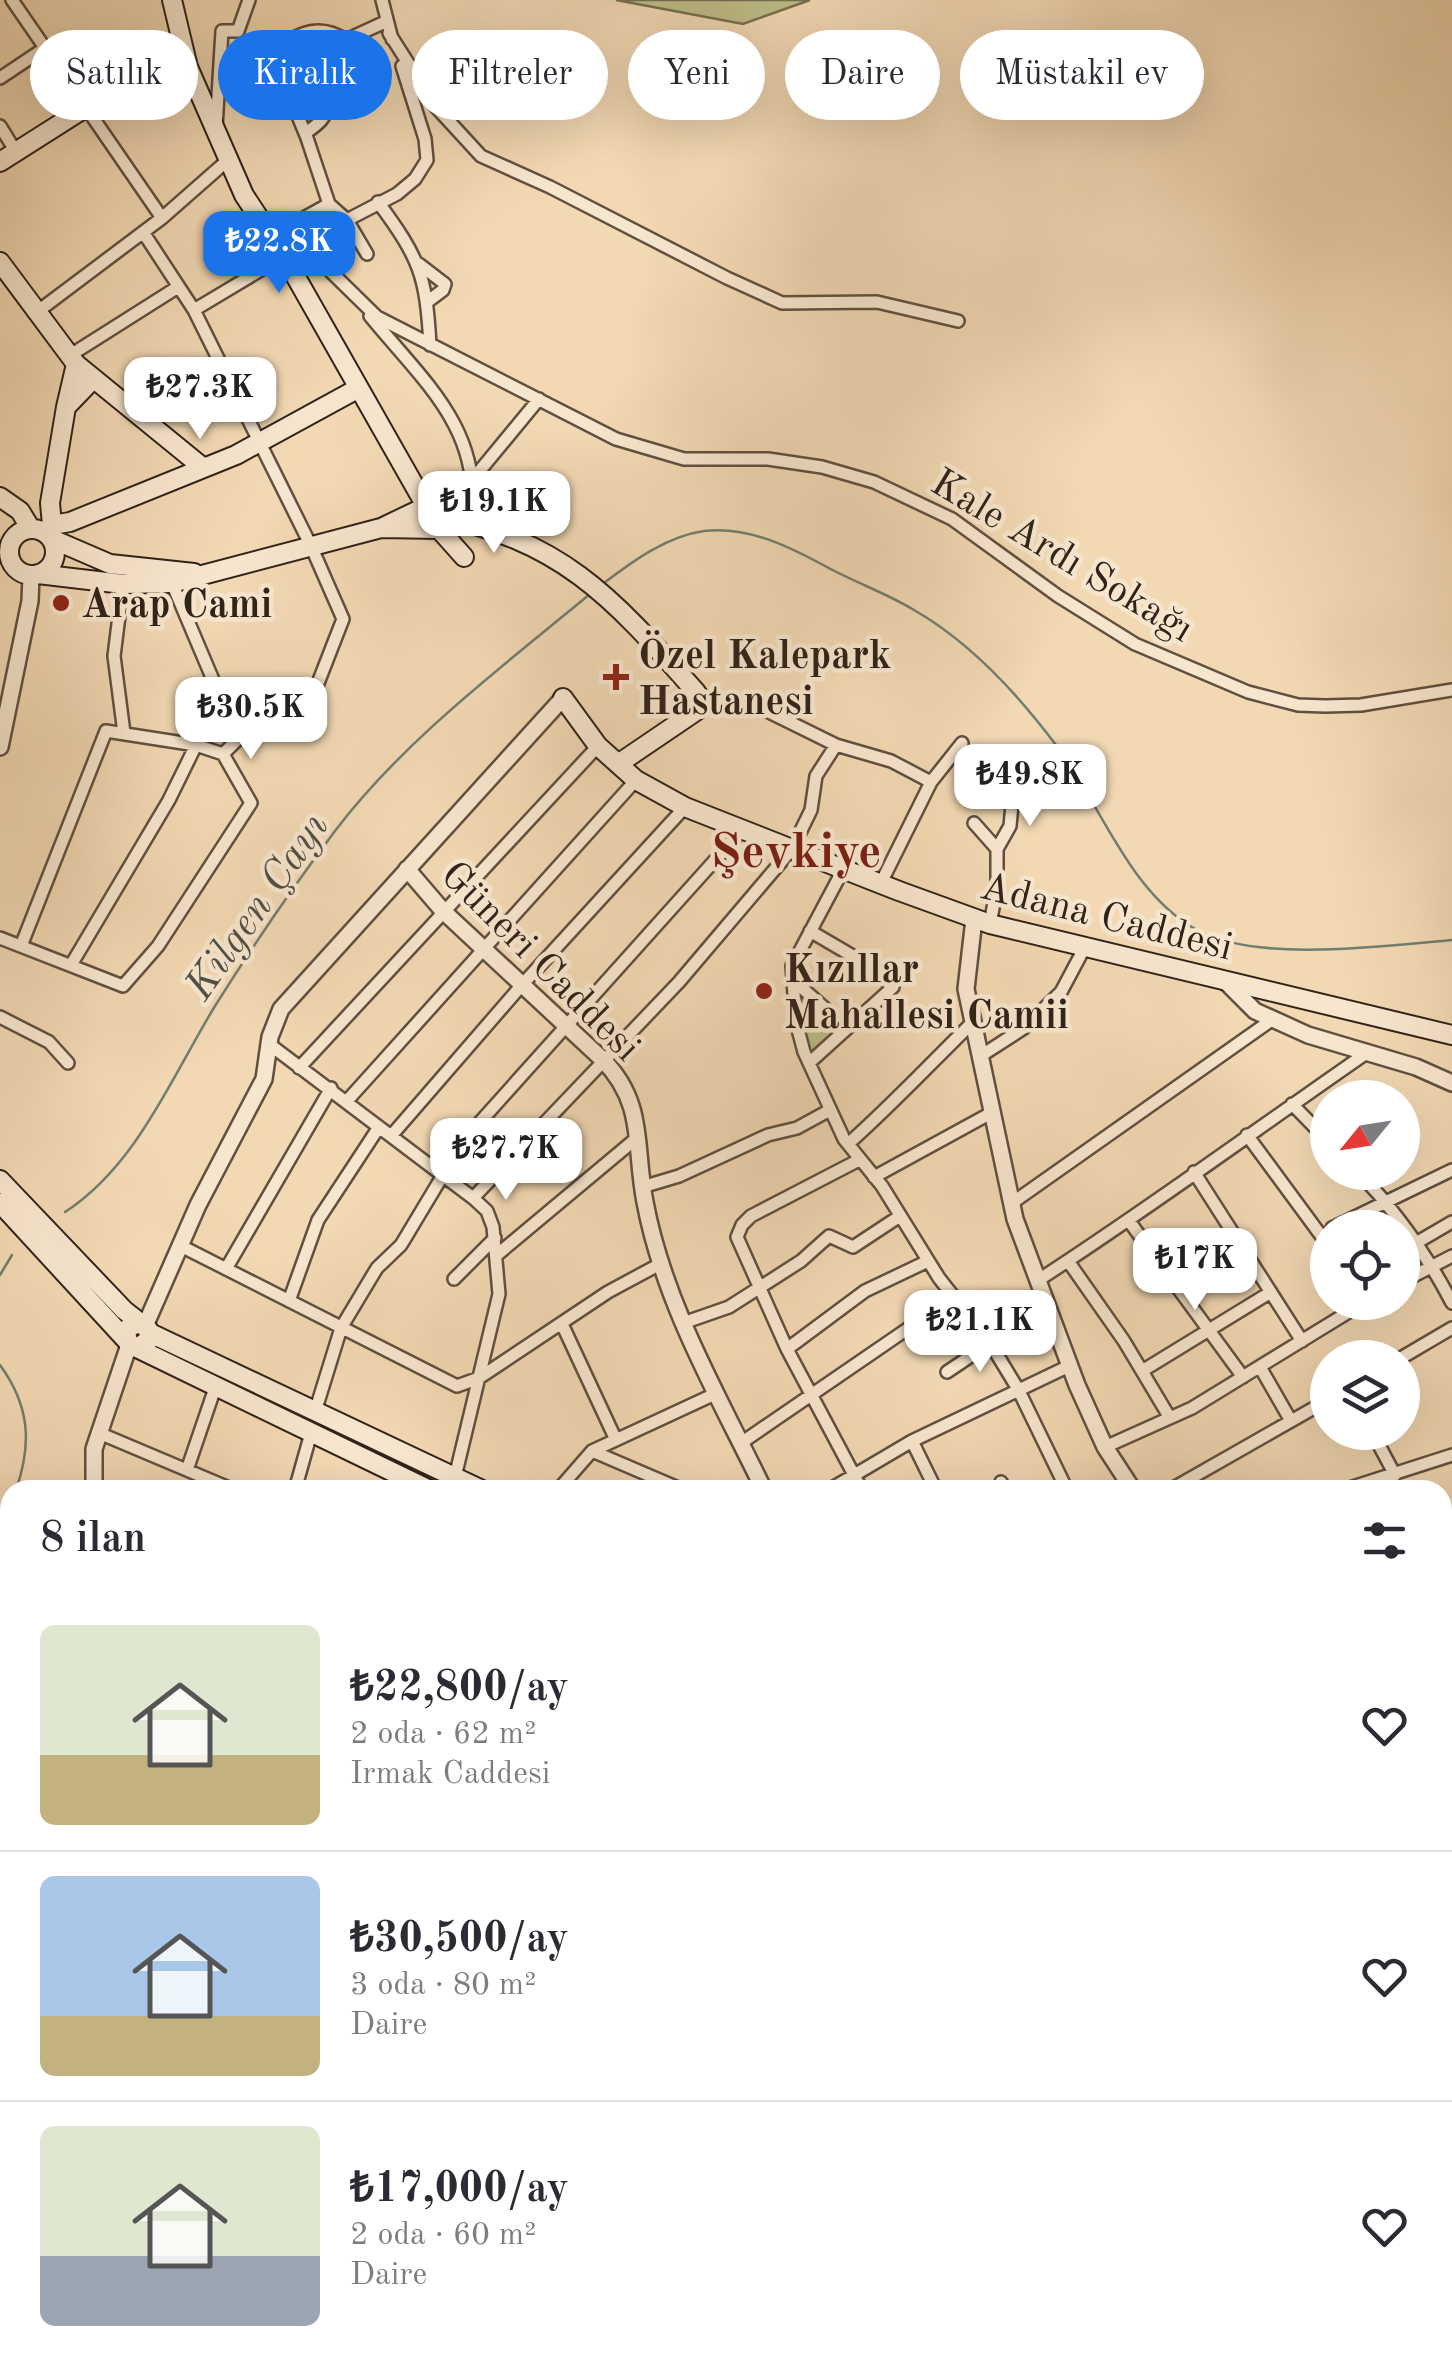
<!DOCTYPE html>
<html lang="tr">
<head>
<meta charset="utf-8">
<style>
  body { margin:0; font-family:"Old Standard TT",serif; background:#f2f2f3; color:#2b2b33; height:100vh; display:flex; flex-direction:column; font-size:38px; white-space:nowrap }
  * { box-sizing:border-box; margin:0 }
  p { font-size:32px; color:#7c7c81 }
  .icon { flex:none; width:55px; height:55px; fill:none; stroke:currentColor; stroke-width:2; stroke-linecap:round; stroke-linejoin:round }
  .map { position:relative; flex:1; overflow:hidden }
  .side { position:absolute; left:0px; top:1480px; width:1452px; height:890px; display:flex; flex-direction:column; background:#fff; border-radius:30px 30px 0 0; box-shadow:0 10px 40px #0002 }
  .side>* { flex:none }
  .guide { position:absolute; left:30px; top:30px; width:1392px; height:90px; display:flex; gap:20px }
  .needle { width:65px; rotate:240deg }
  .tools { position:absolute; left:1310px; top:1080px; display:grid; gap:20px }
  .tools a { display:grid; place-items:center; width:110px; height:110px; border-radius:50%; background:#fff; box-shadow:0 10px 40px #0002; font-size:50px }
  .price { position:absolute; translate:-50% -85px; padding:0 22px; border-radius:20px; background:#fff; color:#222; font-size:32px; line-height:65px; filter:drop-shadow(0 2px 5px #0008) }
  .price::after { content:''; position:absolute; left:50%; top:60px; width:30px; height:22px; margin-left:-15px; background:inherit; clip-path:polygon(0 0,100% 0,50% 100%) }
  .price.active { background:#1a73e8; color:#fff }
  ul { padding:0; list-style:none }
  li { display:flex; align-items:center; gap:30px; height:250px; padding:0 40px }
  li+li { border-top:2px solid #e1e1e2 }
  li span { display:grid; place-items:center; flex:none; width:280px; height:200px; border-radius:15px; color:#555 }
  li>.icon { margin-inline-start:auto }
  span .icon { width:120px; height:120px; fill:#fffc; stroke-width:1 }
  li b { font-size:42px }
  h2 { display:flex; justify-content:space-between; align-items:center; height:120px; padding:0 40px; font-size:42px }
  .chip { padding:0 35px; border-radius:45px; background:#fff; box-shadow:0 10px 40px #0002; font-size:35px; line-height:90px }
  .chip.active { background:#1a73e8; color:#fff }
  .map>svg:first-child { display:block }
</style>
</head>
<body>
<div class="map">
<svg width="1452" height="2370" viewBox="0 0 1452 2370">
  <rect width="100%" height="100%" fill="#f2d8b3"/>
  <filter id="stains"><feTurbulence type="fractalNoise" baseFrequency=".002" numOctaves="4"/><feColorMatrix values="0 0 0 0 .2 0 0 0 0 .09 0 0 0 0 .02 0 0 0 .5 -.17"/></filter>
  <radialGradient id="worn" r=".72"><stop offset=".6" stop-color="#630" stop-opacity="0"/><stop offset="1" stop-color="#630" stop-opacity=".3"/></radialGradient>
  <path fill="#bebe8a" stroke="#777052" stroke-width="2.5" d="M 616,0 L 810,0 L 743,24 Z
    M 798,988 L 841,1028 L 812,1055 L 803,1038 Z
    M 159,1345 L 461,1490 L 449,1490 L 157,1350 Z"/>
  <g fill="none" stroke-linecap="round" stroke-linejoin="round">
    <path stroke="#707e71" stroke-width="2.5" d="M 604,583 C 633,561 667,536 704,531 C 748,526 788,546 825,566 C 854,582 886,593 914,610 C 970,642 1017,693 1056,745 C 1101,804 1129,893 1197,930 C 1257,963 1384,946 1452,940
      M 65,1212 C 137,1165 171,1078 215,1006 C 252,947 293,887 335,831 C 403,741 503,666 590,594
      M 0,1275 L 12,1255
      M 0,1365 C 30,1406 32,1444 16,1490
      M 0,1536 L 10,1507
      M 128,2360 L 143,2370
      M 44,2370 L 66,2360"/>
    <defs>
      <path id="minor" d="M 12,0 L 162,218
        M 382,0 L 392,39
        M 389,33 L 436,107 L 481,156 L 550,187 L 727,278 L 782,303 L 877,302 L 958,321
        M 271,51 L 307,138 L 329,204 L 347,220 L 367,254
        M 220,66 L 263,49 L 271,51 C 299,35 316,21 346,40 L 385,22
        M 0,78 L 45,48
        M 288,93 L 307,85 L 328,93 C 329,114 323,122 305,133
        M 0,126 L 16,152
        M 216,127 L 222,31 L 238,31 L 249,0
        M 378,202 C 420,259 426,275 430,345
        M 347,220 L 397,194 L 415,179 L 427,160 L 425,139 L 402,66
        M 295,223 L 327,268 L 377,317 L 616,439 L 684,459 L 768,459 L 822,467 L 874,482 L 952,519 L 1058,596 L 1135,644 L 1248,692 L 1298,705 L 1325,706 L 1361,705 L 1452,690
        M 143,232 L 194,310 L 311,546 L 343,619 L 304,719 L 238,739 L 223,754
        M 271,236 L 329,204
        M 419,264 L 445,284 L 443,290 L 427,302
        M 194,310 L 284,256
        M 37,312 L 162,218 L 228,160
        M 370,316 C 423,381 484,430 471,522
        M 69,356 L 178,287
        M 473,479 L 539,399
        M 172,583 L 238,739
        M 123,584 L 114,656 L 124,733
        M 705,705 L 733,704 L 767,711 L 836,745 L 891,761 L 931,782
        M 974,823 L 997,849 L 997,887 L 990,924
        M 997,849 L 1010,826 L 1013,794
        M 844,868 L 792,966 L 796,1022 L 804,1052 L 844,1139 L 882,1186 L 939,1278 L 990,1343 L 1018,1389 L 1067,1490
        M 881,883 L 931,782 L 962,743
        M 0,938 C 41,954 82,970 123,986 L 158,946 L 251,803 L 223,754 L 196,745 L 106,731 L 21,946
        M 71,965 L 169,800 L 196,745
        M 792,979 L 847,1028
        M 0,1017 L 49,1042 L 68,1063
        M 269,1044 L 473,1198 L 487,1211 L 493,1227 L 499,1294 L 455,1477
        M 979,1057 L 1024,1028 L 1061,992 L 1086,945
        M 809,1063 L 893,987 L 868,965 L 810,931
        M 299,1068 L 598,746
        M 346,1102 L 636,780
        M 1292,1104 L 1328,1141
        M 1247,1135 L 1328,1245
        M 391,1136 L 521,986 L 685,807
        M 848,1144 C 892,1105 931,1063 973,1022
        M 859,1160 L 751,1216 L 742,1225 L 737,1237 L 787,1349 L 862,1490
        M 437,1170 L 742,830
        M 1194,1172 L 1302,1341
        M 1358,1172 C 1396,1211 1427,1255 1452,1303
        M 874,1177 L 991,1113
        M 642,1187 L 679,1176 L 768,1135 L 797,1128 L 830,1110
        M 473,1198 L 679,982 L 792,849 L 811,810 L 816,776 L 836,745
        M 1012,1203 L 1273,1019
        M 1129,1221 L 1243,1377
        M 1332,1228 L 1452,1170
        M 1416,1243 L 1452,1222
        M 179,1245 L 457,1386 L 479,1378 L 608,1292 L 660,1264
        M 498,1254 L 638,1137
        M 1068,1261 L 1124,1341 L 1170,1418
        M 226,1269 L 331,1088
        M 454,1279 L 495,1238
        M 1037,1281 C 1150,1208 1258,1128 1368,1052
        M 1402,1282 L 1452,1256
        M 289,1301 L 318,1220 L 379,1127
        M 683,1323 L 729,1307 L 801,1261 L 829,1236 L 853,1247 L 900,1216
        M 562,1324 L 616,1440
        M 787,1349 L 865,1291 L 928,1261
        M 1401,1358 L 1452,1328
        M 1260,1367 L 1291,1421
        M 1142,1371 L 1271,1292
        M 947,1372 L 990,1343
        M 315,1412 L 341,1328 L 377,1268 L 401,1245 L 443,1175
        M 1372,1432 L 1395,1475
        M 99,1433 L 234,1490
        M 912,1441 L 936,1490
        M 741,1443 L 954,1297
        M 1105,1447 L 1192,1408 L 1365,1302
        M 592,1451 L 683,1490
        M 187,1470 L 215,1388
        M 1001,1482 L 1005,1490
        M 295,1490 L 311,1433
        M 558,1490 L 592,1451 L 717,1393
        M 829,1490 L 912,1441 L 1069,1366
        M 1170,1490 L 1328,1400
        M 1343,1490 L 1452,1455
        M 1442,1535 L 1452,1532
        M 1442,1605 L 1452,1600
        M 0,1832 L 10,1831
        M 1442,1850 L 1452,1843
        M 1442,1920 L 1452,1928
        M 0,2007 L 10,2003
        M 1442,2019 L 1452,2028
        M 1442,2091 L 1452,2081
        M 1442,2109 L 1452,2117
        M 1442,2212 L 1452,2220
        M 1442,2304 L 1452,2295
        M 148,2360 L 159,2370
        M 429,2360 L 442,2370
        M 797,2360 L 806,2370
        M 1006,2360 L 1017,2370
        M 1123,2360 L 1134,2370
        M 1352,2360 L 1364,2370
        M 27,2370 L 47,2360
        M 846,2370 L 857,2360
        M 989,2370 L 999,2360
        M 1218,2370 L 1228,2360"/>
      <path id="tertiary" d="M 0,747 L 30,601 L 31,575
        M 407,869 L 443,911 L 603,1060 C 646,1104 634,1147 645,1202 C 664,1304 719,1397 764,1490
        M 974,919 L 966,989 L 1015,1219 L 1077,1385 L 1105,1447 L 1133,1490
        M 1225,981 L 1255,1011 L 1308,1035 L 1416,1067 L 1452,1083
        M 145,1326 L 198,1205 L 264,1079 L 270,1037 L 281,1009 L 563,698
        M 94,1490 L 94,1449 L 129,1345
        M 0,1795 L 10,1786
        M 1442,1814 L 1452,1822
        M 1442,2310 L 1452,2316
        M 284,2370 L 285,2360"/>
      <path id="secondary" d="M 172,0 L 188,67 L 244,195 L 284,256 L 439,529 L 464,557
        M 0,162 L 181,47
        M 0,262 L 76,364 L 201,466
        M 76,364 L 66,407 L 92,380
        M 0,497 L 20,511 L 31,529
        M 427,506 L 381,528 L 439,529
        M 431,515 C 562,539 612,597 696,692 L 705,705 L 618,764
        M 52,525 L 70,522 L 236,455 L 357,389
        M9 552a23 23 0 1 1 46 0a23 23 0 1 1-46 0Z
        M 48,534 L 52,525 L 50,503 L 66,407
        M 52,539 L 110,564 L 194,573
        M 38,574 L 123,584 L 172,583 L 381,528
        M 563,698 L 598,746 L 636,780 L 685,807 L 899,891 L 990,924 L 1452,1035
        M 0,1180 L 124,1310 L 148,1329 L 149,1340 L 137,1348 L 129,1345 L 126,1333 L 130,1326 L 138,1324
        M 0,1203 L 127,1341
        M 150,1333 L 482,1490
        M 137,1348 L 430,1490"/>
      <path id="trunk" d="M 1442,1686 L 1452,1683
        M 1442,1709 L 1452,1706
        M 0,2156 L 10,2152
        M 0,2176 L 10,2173"/>
    </defs>
    <use href="#minor" stroke="#605040" stroke-width="16"/>
    <use href="#tertiary" stroke="#605040" stroke-width="20"/>
    <use href="#secondary" stroke="#302319" stroke-width="22"/>
    <use href="#trunk" stroke="#302319" stroke-width="25"/>
    <use href="#minor" stroke="#f7e6ce" stroke-width="11"/>
    <use href="#tertiary" stroke="#f7e6ce" stroke-width="15"/>
    <use href="#secondary" stroke="#f7e6ce" stroke-width="18"/>
    <use href="#trunk" stroke="#f2d8b3" stroke-width="20"/>
  </g>
  <g fill="#8f2418" stroke="#f7e6ce" stroke-width="4">
    <circle cx="61" cy="603" r="10"/>
    <path d="M611 662h10v10h10v10h-10v10h-10v-10h-10v-10h10z"/>
    <circle cx="764" cy="991" r="10"/>
  </g>
  <g text-anchor="middle" stroke-width="9" stroke-linejoin="round" paint-order="stroke">
    <g font-size="40" fill="#302319" stroke="#f7e6ce">
      <text transform="translate(1063 554) rotate(31)" y="14">Kale Ardı Sokağı</text>
      <text transform="translate(1107 915) rotate(14)" y="14">Adana Caddesi</text>
      <text transform="translate(542 960) rotate(45)" y="14">Güneri Caddesi</text>
    </g>
    <g font-size="40" font-weight="bold" fill="#302319" stroke="#f7e6ce" text-anchor="start">
      <text x="81" y="617">Arap Cami</text>
      <text x="638" y="668">Özel Kalepark<tspan x="638" dy="46">Hastanesi</tspan></text>
      <text x="784" y="982">Kızıllar<tspan x="784" dy="46">Mahallesi Camii</tspan></text>
    </g>
    <g font-size="42" font-style="italic" fill="#505045" stroke="#f7e6ce">
      <text transform="translate(255 905) rotate(-55)" y="15">Kilgen Çayı</text>
    </g>
    <g font-size="50" font-weight="bold" fill="#7a1f14" stroke="#f7e6ce">
      <text x="796" y="867">Şevkiye</text>
    </g>
  </g>
  <rect width="100%" height="100%" filter="url(#stains)"/>
  <rect width="100%" height="100%" fill="url(#worn)"/>
</svg>
<div class="tools">
<a><svg class="needle" viewBox="-14 -14 28 28"><path d="M0-13l5 13h-10z" fill="#e53935"/><path d="M0 13l5-13h-10z" fill="#7c7c81"/></svg></a>
<a><svg class="icon" aria-label="locate" viewBox="0 0 24 24"><circle cx="12" cy="12" r="6"/><path d="M12 2v4M12 18v4M2 12h4M18 12h4"/></svg></a>
<a><svg class="icon" aria-label="layers" viewBox="0 0 24 24"><path d="M12 4l9 5-9 5-9-5zM3 14l9 5 9-5"/></svg></a>
</div>
<b class="price active" style="left:279px;top:296px">₺22.8K</b>
<b class="price" style="left:200px;top:442px">₺27.3K</b>
<b class="price" style="left:494px;top:556px">₺19.1K</b>
<b class="price" style="left:251px;top:762px">₺30.5K</b>
<b class="price" style="left:1030px;top:829px">₺49.8K</b>
<b class="price" style="left:506px;top:1203px">₺27.7K</b>
<b class="price" style="left:1195px;top:1313px">₺17K</b>
<b class="price" style="left:980px;top:1375px">₺21.1K</b>
<div class="guide">
<a class="chip">Satılık</a>
<a class="chip active">Kiralık</a>
<a class="chip">Filtreler</a>
<a class="chip">Yeni</a>
<a class="chip">Daire</a>
<a class="chip">Müstakil ev</a>
</div>
<section class="side">
<h2>8 ilan<svg class="icon" aria-label="filters" viewBox="0 0 24 24"><path d="M4 7h16M4 17h16"/><circle cx="9" cy="7" r="2"/><circle cx="15" cy="17" r="2"/></svg></h2>
<ul>
<li><span style="background:linear-gradient(#dfe7d0 65%,#c2b280 0)"><svg class="icon" aria-label="home" viewBox="0 0 24 24"><path d="M3 11l9-7 9 7M6 9v11h12V9"/></svg></span><div><b>₺22,800/ay</b><p>2 oda · 62 m²</p><p>Irmak Caddesi</p></div><svg class="icon" aria-label="heart" viewBox="0 0 24 24"><path d="M12 20l-8-8c-3-5 5-10 8-4 3-6 11-1 8 4z"/></svg></li>
<li><span style="background:linear-gradient(#a9c7e8 70%,#c2b280 0)"><svg class="icon" aria-label="home" viewBox="0 0 24 24"><path d="M3 11l9-7 9 7M6 9v11h12V9"/></svg></span><div><b>₺30,500/ay</b><p>3 oda · 80 m²</p><p>Daire</p></div><svg class="icon" aria-label="heart" viewBox="0 0 24 24"><path d="M12 20l-8-8c-3-5 5-10 8-4 3-6 11-1 8 4z"/></svg></li>
<li><span style="background:linear-gradient(#dfe7d0 65%,#9aa5b1 0)"><svg class="icon" aria-label="home" viewBox="0 0 24 24"><path d="M3 11l9-7 9 7M6 9v11h12V9"/></svg></span><div><b>₺17,000/ay</b><p>2 oda · 60 m²</p><p>Daire</p></div><svg class="icon" aria-label="heart" viewBox="0 0 24 24"><path d="M12 20l-8-8c-3-5 5-10 8-4 3-6 11-1 8 4z"/></svg></li>
</ul>
</section>
</div>
</body>
</html>
